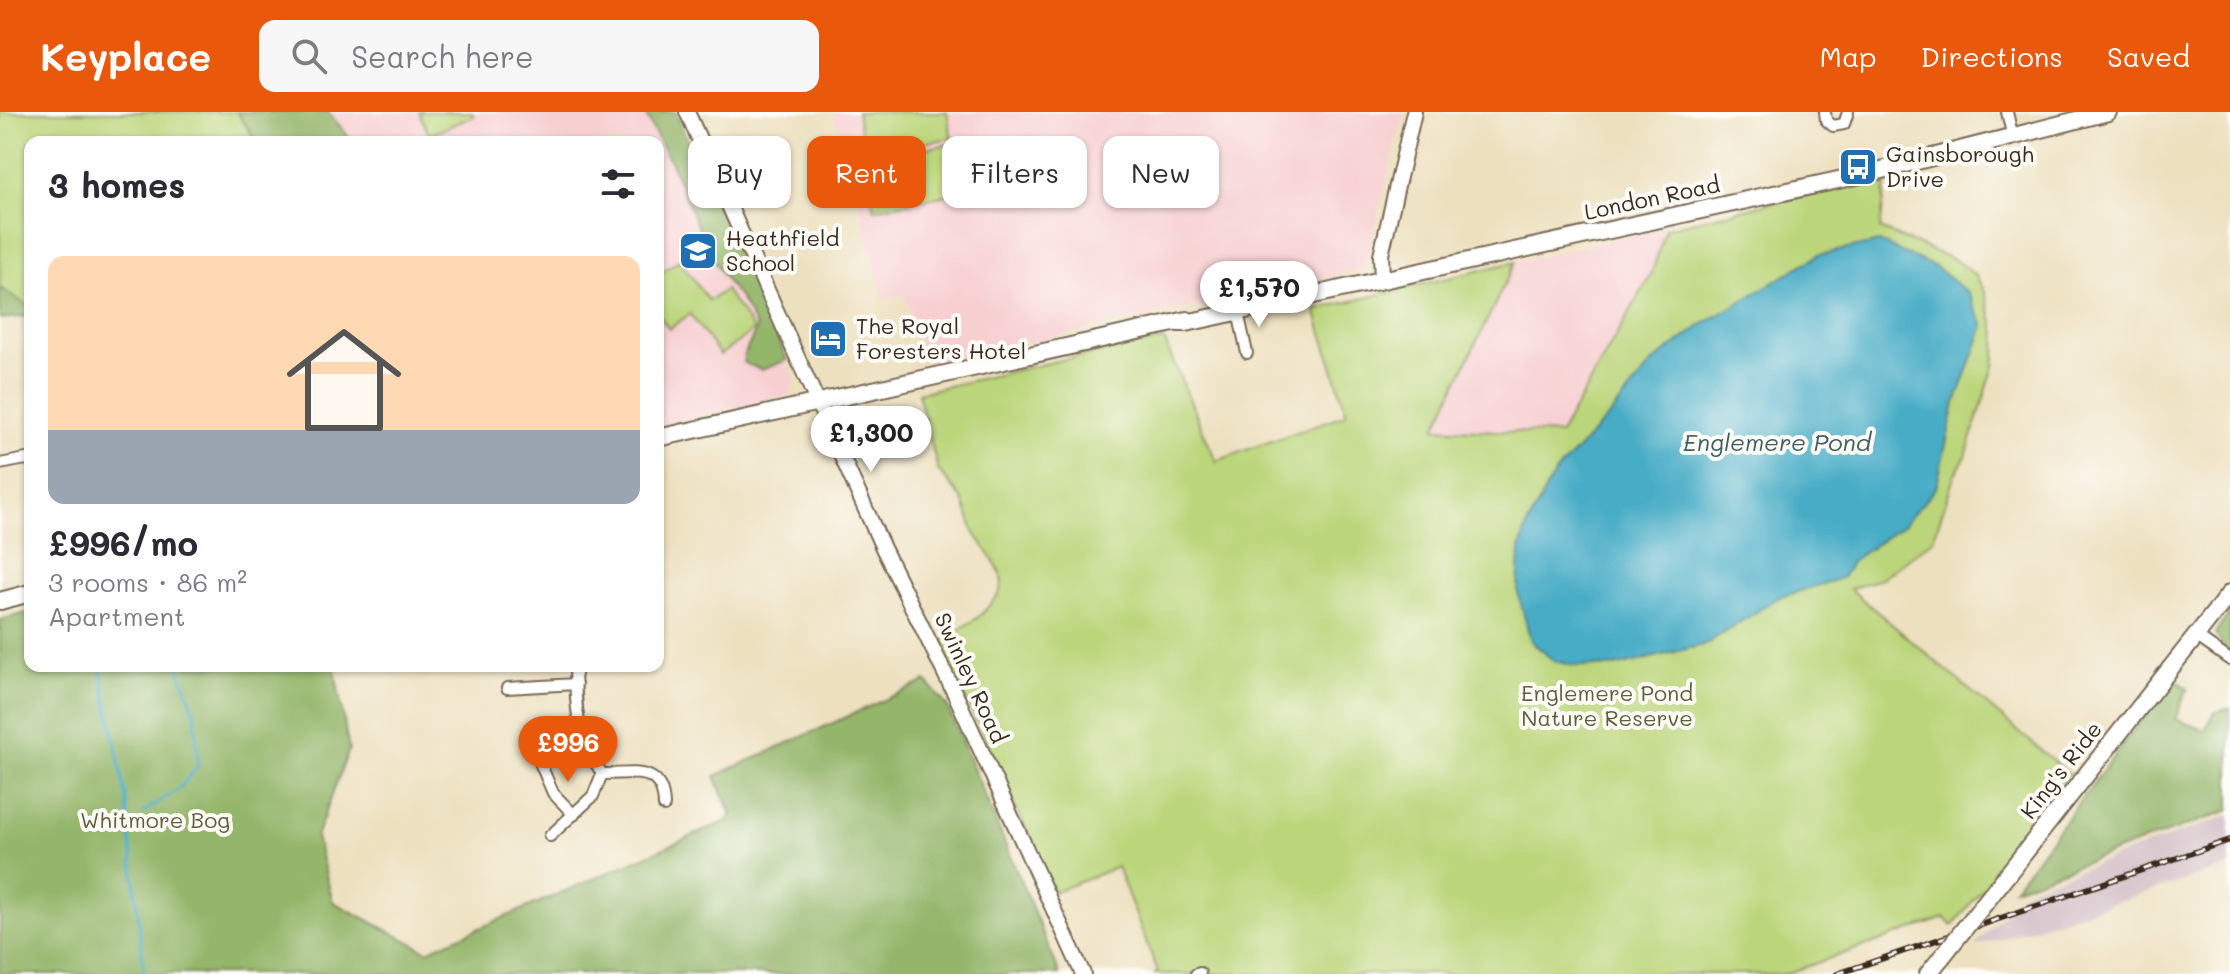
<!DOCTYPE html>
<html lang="en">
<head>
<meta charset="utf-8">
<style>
  body { margin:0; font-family:Mali,sans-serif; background:#f7f7f7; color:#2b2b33; height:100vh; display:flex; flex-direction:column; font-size:30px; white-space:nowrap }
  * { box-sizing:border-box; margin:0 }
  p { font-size:26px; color:#7c7c81 }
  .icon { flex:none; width:44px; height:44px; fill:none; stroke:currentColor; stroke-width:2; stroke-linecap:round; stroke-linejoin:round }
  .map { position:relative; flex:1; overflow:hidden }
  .side { position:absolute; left:24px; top:24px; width:640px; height:536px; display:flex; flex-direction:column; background:#fff; border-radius:16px; box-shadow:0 2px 6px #0004 }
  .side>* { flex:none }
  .banner { position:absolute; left:688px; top:24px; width:760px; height:72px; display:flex; gap:16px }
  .price { position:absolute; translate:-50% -68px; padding:0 18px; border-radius:28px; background:#fff; color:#222; font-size:26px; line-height:52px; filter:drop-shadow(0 2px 4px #0008) }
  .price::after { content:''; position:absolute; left:50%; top:48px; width:24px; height:18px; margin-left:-12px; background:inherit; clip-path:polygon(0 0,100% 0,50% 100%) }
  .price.current { background:#ea580c; color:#fff }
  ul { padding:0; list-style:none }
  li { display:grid; align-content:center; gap:16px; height:424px; padding:0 24px }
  li span { display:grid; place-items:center; height:248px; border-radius:16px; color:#555 }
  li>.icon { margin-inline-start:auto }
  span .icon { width:144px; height:144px; fill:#fffc; stroke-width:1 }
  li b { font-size:34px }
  h2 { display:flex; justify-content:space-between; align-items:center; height:96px; padding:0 24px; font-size:34px }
  .tag { padding:0 28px; border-radius:16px; background:#fff; box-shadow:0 2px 6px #0004; font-size:28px; line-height:72px }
  .tag.current { background:#ea580c; color:#fff }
  header { display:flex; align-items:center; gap:48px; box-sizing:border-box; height:112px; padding:0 40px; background:#ea580c; color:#fff }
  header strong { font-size:38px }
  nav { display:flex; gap:44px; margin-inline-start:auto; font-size:28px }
  .search { width:560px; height:72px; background:#f7f7f7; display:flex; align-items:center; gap:20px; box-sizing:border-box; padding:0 28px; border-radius:16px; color:#7c7c81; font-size:30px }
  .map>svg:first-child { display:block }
</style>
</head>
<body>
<header>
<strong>Keyplace</strong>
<div class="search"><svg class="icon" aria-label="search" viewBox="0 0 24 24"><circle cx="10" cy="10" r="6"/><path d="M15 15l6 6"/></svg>Search here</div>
<nav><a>Map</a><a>Directions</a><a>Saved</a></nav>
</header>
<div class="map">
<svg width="2230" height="862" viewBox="0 0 2230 862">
  <rect width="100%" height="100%" fill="#fdfcf7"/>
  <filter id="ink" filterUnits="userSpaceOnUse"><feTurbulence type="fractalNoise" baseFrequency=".0125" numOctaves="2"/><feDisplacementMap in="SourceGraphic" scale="16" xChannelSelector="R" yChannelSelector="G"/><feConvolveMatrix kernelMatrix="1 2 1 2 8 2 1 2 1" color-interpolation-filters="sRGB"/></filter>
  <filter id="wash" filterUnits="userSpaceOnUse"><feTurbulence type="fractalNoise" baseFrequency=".006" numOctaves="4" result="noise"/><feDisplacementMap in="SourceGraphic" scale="32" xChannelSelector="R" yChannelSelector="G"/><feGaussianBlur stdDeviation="1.8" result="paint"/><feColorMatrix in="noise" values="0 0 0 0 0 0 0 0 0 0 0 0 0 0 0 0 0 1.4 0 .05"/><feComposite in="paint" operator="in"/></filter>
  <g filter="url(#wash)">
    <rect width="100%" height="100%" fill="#ede0bf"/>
    <path fill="#f7cfd1" d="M 289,0 L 675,0 L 795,268 L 788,284 L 658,314 L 658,30 L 312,30 Z
      M 833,0 L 1403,0 L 1369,139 L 1361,158 L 927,253 L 905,183 L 884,186 Z
      M 1666,116 L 1651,163 L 1560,322 L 1435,316 L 1515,150 Z"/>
    <path fill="#d2bdc6" d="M 2230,703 L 2230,754 L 1974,835 L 2021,782 L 2032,775 Z"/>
    <path fill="#bbd57a" stroke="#7b804c" stroke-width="2" d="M 0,0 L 237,0 L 257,30 L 30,30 L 30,195 L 0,176 Z
      M 419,0 L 472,0 L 474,4 L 429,23 Z
      M 857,0 L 947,0 L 952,26 L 864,41 Z
      M 950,32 L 958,81 L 874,97 L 865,47 Z
      M 1887,63 L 1880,117 L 1955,148 L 1976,164 L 1985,180 L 1997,225 L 1994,254 L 1966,344 L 1955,362 L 1933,428 L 1884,465 L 1850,477 L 2069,662 L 2075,664 L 1953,813 L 1945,806 L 1785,862 L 1155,862 L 1158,860 L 1117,755 L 1054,780 L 977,609 L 936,534 L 981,503 L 999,482 L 1002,471 L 1001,463 L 992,446 L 974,420 L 963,388 L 938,358 L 918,281 L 1057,249 L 1164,228 L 1216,349 L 1347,302 L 1315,198 L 1515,150 L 1435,316 L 1560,322 L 1651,163 L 1666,116 Z
      M 679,148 L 709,189 L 725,178 L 754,218 L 720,243 L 690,202 L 669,217 L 658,202 L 658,163 Z"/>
    <path fill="#94b66a" stroke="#687044" stroke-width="2" d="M 237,0 L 328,0 L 353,30 L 257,30 Z
      M 644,0 L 675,0 L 787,248 L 762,258 L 744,251 L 744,243 L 757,216 L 740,186 L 727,170 L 708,139 L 672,53 Z
      M 0,176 L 30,195 L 30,204 L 0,207 Z
      M 30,500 L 30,554 L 334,554 L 349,638 L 316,725 L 333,790 L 427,839 L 729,708 L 732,702 L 715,664 L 926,569 L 947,594 L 1060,862 L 0,862 L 0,508 Z
      M 2230,500 L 2230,543 L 2215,522 Z
      M 2173,566 L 2188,576 L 2175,607 L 2205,618 L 2215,600 L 2230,596 L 2230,698 L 2014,776 Z"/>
    <path fill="#47acc6" stroke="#416b72" stroke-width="2" d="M 1879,130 L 1935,155 L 1968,181 L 1984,214 L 1954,296 L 1936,376 L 1903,413 L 1852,449 L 1842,466 L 1778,486 L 1706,532 L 1615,555 L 1575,554 L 1554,549 L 1531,529 L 1518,481 L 1520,437 L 1527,414 L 1553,363 L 1611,302 L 1653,250 L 1703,212 L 1819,143 Z"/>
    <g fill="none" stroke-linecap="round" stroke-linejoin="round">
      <path stroke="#47acc6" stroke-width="3" d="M 100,554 L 126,685 L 144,862
        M 143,701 L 180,676 L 198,654 L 195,601 L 178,554"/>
    </g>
  </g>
  <g filter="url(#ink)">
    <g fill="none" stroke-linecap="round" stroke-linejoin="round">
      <defs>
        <path id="street" d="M 1825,0 L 1826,8 L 1833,14 L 1844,12 L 1848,0
          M 2007,0 L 2013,26
          M 1238,200 L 1247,241
          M 0,352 L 26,347 L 30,349
          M 2196,524 L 2230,548
          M 575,554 C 576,602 576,619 602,662
          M 507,576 L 576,572
          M 541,653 L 553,681 L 574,703
          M 602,662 C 630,663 663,651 664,694
          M 550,724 L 593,684 L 602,662
          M 1196,862 L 1200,861"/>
        <path id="secondary" d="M 687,0 L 883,436 L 958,588 L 1083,862
          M 1382,167 L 1381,143 L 1414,0"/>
        <path id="primary" d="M 1177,211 L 1186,211 L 1870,61 L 2108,0
          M 658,326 L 1187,208
          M 0,489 L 30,481
          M 1984,792 L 2230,481
          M 1928,862 L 1941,846"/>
      </defs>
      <use href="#street" stroke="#796a56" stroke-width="14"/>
      <use href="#secondary" stroke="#796a56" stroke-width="18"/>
      <use href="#primary" stroke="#796a56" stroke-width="20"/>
      <use href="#street" stroke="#fff" stroke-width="10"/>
      <use href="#secondary" stroke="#fff" stroke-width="14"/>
      <use href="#primary" stroke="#fff" stroke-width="16"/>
      <defs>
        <path id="rail" d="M 1837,862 L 2230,728"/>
      </defs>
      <use href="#rail" stroke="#3b2a1e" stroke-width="6"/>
      <use href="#rail" stroke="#fdfcf7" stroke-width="3" stroke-dasharray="9" stroke-linecap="butt"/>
      <defs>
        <path id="primary-bridge" d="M 1941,846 L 1984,792"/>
      </defs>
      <use href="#primary-bridge" stroke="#796a56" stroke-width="20" stroke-linecap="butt"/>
      <use href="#primary-bridge" stroke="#fff" stroke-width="16"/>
    </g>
  </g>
  <defs>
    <symbol id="bus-square" viewBox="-11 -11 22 22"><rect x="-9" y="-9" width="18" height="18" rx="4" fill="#1f6fb2" stroke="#fdfcf7"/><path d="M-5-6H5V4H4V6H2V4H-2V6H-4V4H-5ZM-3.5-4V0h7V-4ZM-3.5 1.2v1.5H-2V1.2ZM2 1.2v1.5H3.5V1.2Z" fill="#fff"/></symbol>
    <symbol id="school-square" viewBox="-11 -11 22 22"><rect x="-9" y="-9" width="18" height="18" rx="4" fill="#1f6fb2" stroke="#fdfcf7"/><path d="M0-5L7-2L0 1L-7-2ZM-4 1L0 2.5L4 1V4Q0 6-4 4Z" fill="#fff"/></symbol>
    <symbol id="hotel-square" viewBox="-11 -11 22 22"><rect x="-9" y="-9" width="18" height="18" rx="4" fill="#1f6fb2" stroke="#fdfcf7"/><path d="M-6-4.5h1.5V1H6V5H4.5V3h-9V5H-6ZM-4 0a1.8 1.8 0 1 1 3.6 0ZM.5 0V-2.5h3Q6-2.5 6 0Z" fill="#fff"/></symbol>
  </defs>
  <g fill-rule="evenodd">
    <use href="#bus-square" x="1836" y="33" width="44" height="44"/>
    <use href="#school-square" x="676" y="117" width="44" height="44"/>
    <use href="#hotel-square" x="806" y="205" width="44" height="44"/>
  </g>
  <g text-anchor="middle" stroke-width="8" stroke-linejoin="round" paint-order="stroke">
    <g font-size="22" fill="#3b2a1e" stroke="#fdfcf7" text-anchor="start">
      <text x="1886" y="50">Gainsborough<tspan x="1886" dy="25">Drive</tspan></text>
      <text x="726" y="134">Heathfield<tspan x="726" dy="25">School</tspan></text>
      <text x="856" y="222">The Royal<tspan x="856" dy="25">Foresters Hotel</tspan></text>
    </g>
    <g font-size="22" fill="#3b2a1e" stroke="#fdfcf7">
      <text transform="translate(1652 86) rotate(-12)" y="8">London Road</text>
      <text transform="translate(971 566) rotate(65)" y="8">Swinley Road</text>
      <text transform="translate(2061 658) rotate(-52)" y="8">King's Ride</text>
    </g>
    <g font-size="22" fill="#615d3a" stroke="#fdfcf7">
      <text x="1607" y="589">Englemere Pond<tspan x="1607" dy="25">Nature Reserve</tspan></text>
      <text x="155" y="716">Whitmore Bog</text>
    </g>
    <g font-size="24" font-style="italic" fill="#405e61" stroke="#fdfcf7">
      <text x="1777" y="339">Englemere Pond</text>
    </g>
  </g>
</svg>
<b class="price" style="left:1259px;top:217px">£1,570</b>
<b class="price" style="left:871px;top:362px">£1,300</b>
<b class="price current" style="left:568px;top:672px">£996</b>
<div class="banner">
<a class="tag">Buy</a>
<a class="tag current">Rent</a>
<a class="tag">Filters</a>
<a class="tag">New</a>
</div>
<section class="side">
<h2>3 homes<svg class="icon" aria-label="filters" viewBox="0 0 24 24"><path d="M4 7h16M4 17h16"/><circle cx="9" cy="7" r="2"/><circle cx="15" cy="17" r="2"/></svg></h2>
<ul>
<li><span style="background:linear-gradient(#ffd9b3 70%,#9aa5b1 0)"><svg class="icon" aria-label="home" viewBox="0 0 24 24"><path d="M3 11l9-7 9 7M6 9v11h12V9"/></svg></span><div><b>£996/mo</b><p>3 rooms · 86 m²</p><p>Apartment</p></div></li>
</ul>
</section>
</div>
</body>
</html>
